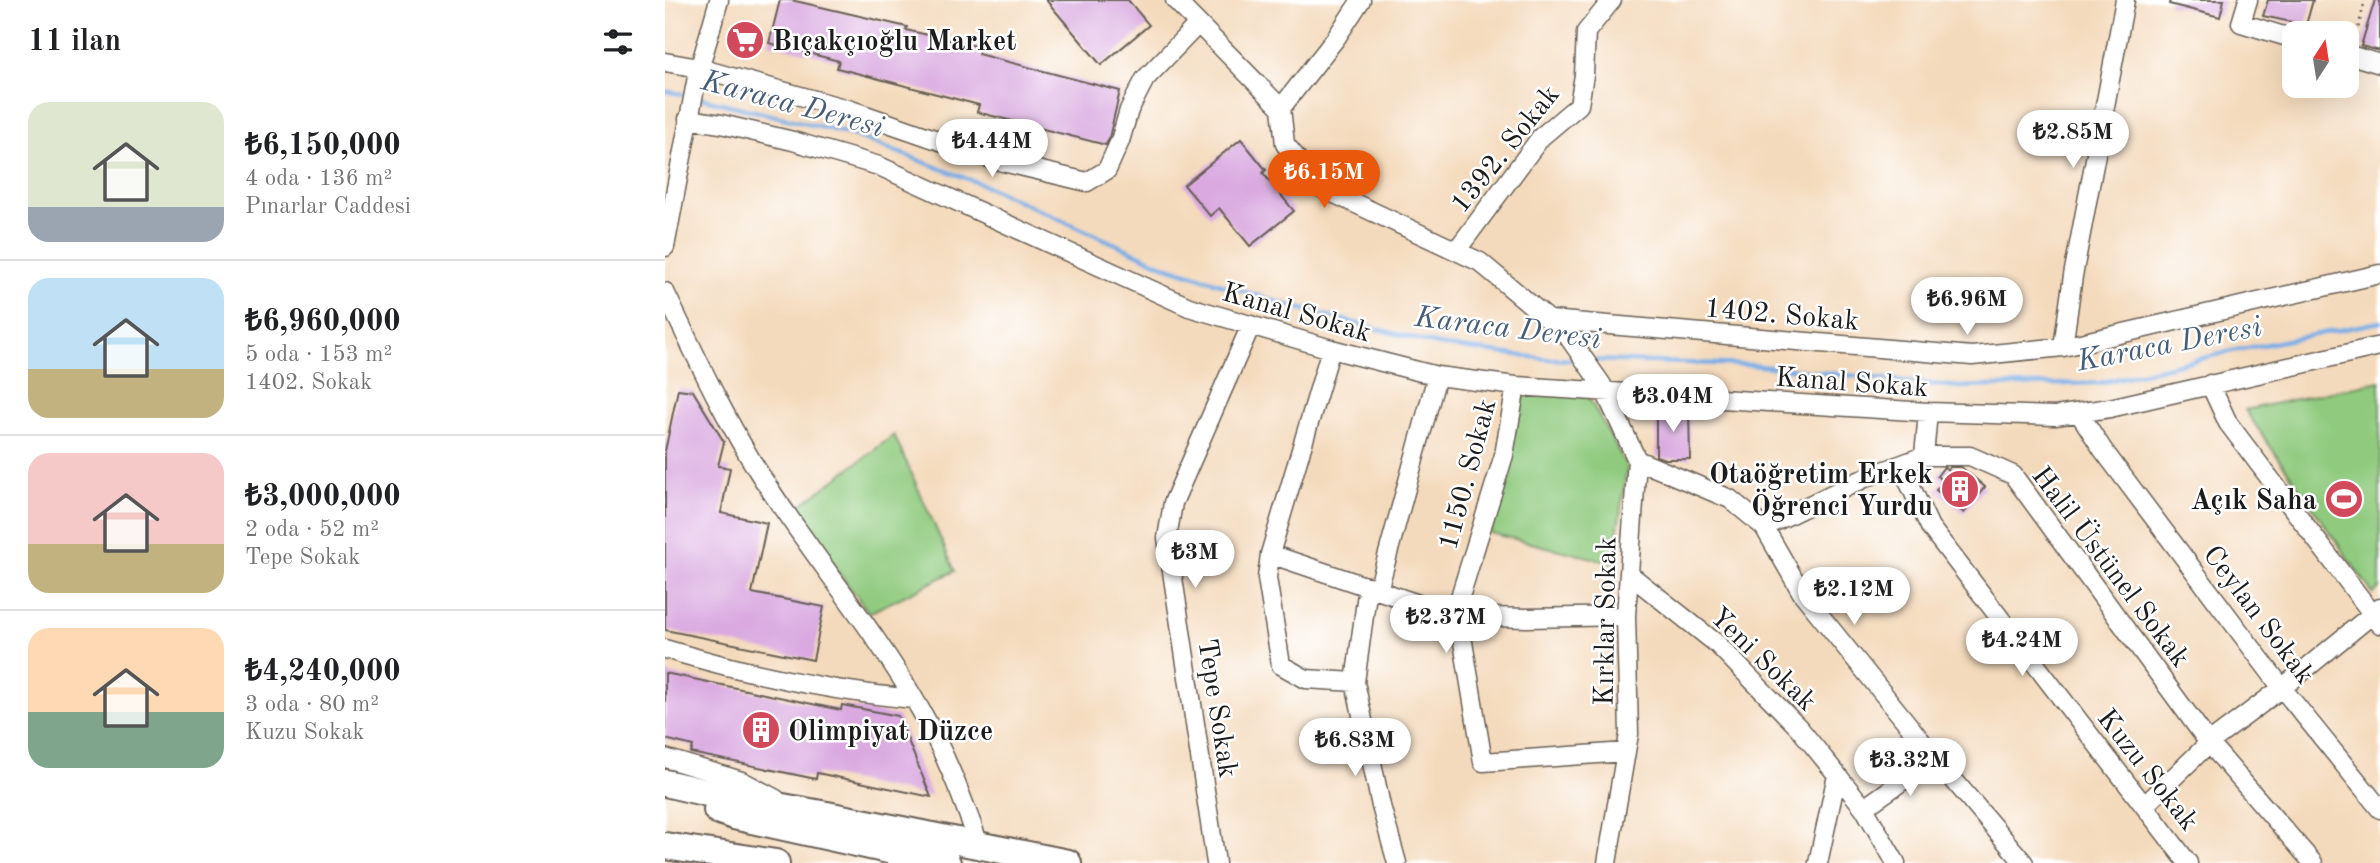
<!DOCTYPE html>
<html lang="tr">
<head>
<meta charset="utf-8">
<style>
  body { margin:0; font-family:"Old Standard TT",serif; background:#f6f6f6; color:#202124; height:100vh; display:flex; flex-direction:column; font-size:26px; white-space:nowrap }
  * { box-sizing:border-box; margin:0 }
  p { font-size:23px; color:#757577 }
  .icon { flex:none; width:38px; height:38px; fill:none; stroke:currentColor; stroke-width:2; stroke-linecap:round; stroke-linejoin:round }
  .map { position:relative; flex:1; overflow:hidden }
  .side { display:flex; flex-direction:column; background:#fff; width:665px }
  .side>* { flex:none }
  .needle { width:46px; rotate:12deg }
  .tools { position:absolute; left:1617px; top:21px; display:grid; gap:14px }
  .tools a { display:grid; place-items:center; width:77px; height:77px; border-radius:14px; background:#fff; box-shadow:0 7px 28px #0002; font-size:35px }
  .price { position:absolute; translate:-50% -60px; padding:0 16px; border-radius:24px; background:#fff; color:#222; font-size:23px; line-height:46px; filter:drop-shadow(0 2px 4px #0008) }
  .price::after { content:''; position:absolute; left:50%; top:42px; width:21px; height:16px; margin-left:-10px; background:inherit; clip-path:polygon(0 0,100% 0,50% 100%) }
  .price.selected { background:#ea580c; color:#fff }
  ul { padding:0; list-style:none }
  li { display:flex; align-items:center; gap:21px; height:175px; padding:0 28px }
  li+li { border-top:2px solid #e0e0e0 }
  li span { display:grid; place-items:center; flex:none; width:196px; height:140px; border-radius:21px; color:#555 }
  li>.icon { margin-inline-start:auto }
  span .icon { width:84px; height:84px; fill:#fffc; stroke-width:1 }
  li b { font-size:30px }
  h2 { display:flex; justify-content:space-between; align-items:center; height:84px; padding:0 28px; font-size:30px }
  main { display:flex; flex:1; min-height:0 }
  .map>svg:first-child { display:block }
</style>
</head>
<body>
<main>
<section class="side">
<h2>11 ilan<svg class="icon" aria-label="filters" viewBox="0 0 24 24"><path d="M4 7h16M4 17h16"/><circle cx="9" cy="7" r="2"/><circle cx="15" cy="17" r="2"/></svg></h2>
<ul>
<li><span style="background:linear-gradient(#dfe7d0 75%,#9aa5b1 0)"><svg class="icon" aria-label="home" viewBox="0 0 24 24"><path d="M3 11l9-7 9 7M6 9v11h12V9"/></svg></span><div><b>₺6,150,000</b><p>4 oda · 136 m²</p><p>Pınarlar Caddesi</p></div></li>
<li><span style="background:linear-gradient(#bfe0f5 65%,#c2b280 0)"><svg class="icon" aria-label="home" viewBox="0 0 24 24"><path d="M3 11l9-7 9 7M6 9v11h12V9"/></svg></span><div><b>₺6,960,000</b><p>5 oda · 153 m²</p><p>1402. Sokak</p></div></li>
<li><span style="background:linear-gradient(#f6c9c9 65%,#c2b280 0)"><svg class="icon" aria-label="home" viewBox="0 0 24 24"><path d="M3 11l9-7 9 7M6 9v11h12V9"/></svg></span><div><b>₺3,000,000</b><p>2 oda · 52 m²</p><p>Tepe Sokak</p></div></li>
<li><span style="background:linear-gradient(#ffd9b3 60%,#7fa58c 0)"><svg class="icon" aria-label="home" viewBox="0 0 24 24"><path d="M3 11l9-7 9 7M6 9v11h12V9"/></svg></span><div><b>₺4,240,000</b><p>3 oda · 80 m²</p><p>Kuzu Sokak</p></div></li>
</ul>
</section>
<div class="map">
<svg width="1715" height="863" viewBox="0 0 1715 863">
  <rect width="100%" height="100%" fill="#fff"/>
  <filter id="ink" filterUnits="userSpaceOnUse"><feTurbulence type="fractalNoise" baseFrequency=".0143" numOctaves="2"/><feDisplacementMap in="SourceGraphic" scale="14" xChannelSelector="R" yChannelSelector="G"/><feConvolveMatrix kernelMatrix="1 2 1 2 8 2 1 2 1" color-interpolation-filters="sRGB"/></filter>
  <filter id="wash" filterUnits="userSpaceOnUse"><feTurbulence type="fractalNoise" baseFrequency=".00686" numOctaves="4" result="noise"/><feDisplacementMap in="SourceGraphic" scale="28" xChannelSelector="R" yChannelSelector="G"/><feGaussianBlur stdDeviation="1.57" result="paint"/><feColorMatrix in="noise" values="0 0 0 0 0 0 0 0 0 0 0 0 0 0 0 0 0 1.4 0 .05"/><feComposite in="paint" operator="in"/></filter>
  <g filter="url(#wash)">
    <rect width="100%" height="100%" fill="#f4dabc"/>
    <path fill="#8fca7e" stroke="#56734d" stroke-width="2" d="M 1715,381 L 1715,588 L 1708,594 L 1580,410 Z
      M 858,394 L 923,396 L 962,467 L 948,563 L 825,533 Z
      M 229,435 L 290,571 L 204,613 L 128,511 Z"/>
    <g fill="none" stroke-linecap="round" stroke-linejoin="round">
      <path stroke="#79ade6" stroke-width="4.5" d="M 0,91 L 22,95
        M 31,97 L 185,134 L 316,184 L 500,266 L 618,304 L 773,345 L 882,359 L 913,360
        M 926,360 L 1086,365 L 1294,387 L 1435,383 L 1567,351 L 1715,322"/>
    </g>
    <g id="blocks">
      <path fill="#d9a9e0" d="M 115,0 L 126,0 L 242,27 L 241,30 L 315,47 L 313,54 L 455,91 L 444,138 L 441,145 L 312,112 L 314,105 L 172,68 L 174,61 L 104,43 Z
        M 381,0 L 463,0 L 484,25 L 436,65 Z
        M 1505,0 L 1559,0 L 1555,17 L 1504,4 Z
        M 1603,0 L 1648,0 L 1641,25 L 1598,16 Z
        M 1710,0 L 1715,0 L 1715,51 L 1696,46 Z
        M 576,139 L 601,170 L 598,173 L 629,211 L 585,246 L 554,208 L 545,216 L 519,185 Z
        M 13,389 L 28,391 L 59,442 L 53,466 L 65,468 L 56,513 L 102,523 L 87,593 L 159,607 L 148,660 L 0,630 L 0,451 Z
        M 991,410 L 1024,410 L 1025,459 L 1000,459 L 991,456 Z
        M 1279,467 L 1283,470 L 1285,467 L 1296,467 L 1320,487 L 1299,513 L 1271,490 L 1278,481 L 1272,476 Z
        M 0,673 L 176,710 L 177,705 L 233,716 L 266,797 L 152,773 L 151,779 L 26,753 L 28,746 L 0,739 Z"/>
    </g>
  </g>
  <g filter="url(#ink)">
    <use href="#blocks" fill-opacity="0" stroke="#685e54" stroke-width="2"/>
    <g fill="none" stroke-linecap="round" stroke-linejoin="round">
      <defs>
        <path id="minor" d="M 510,0 L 616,108
          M 696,0 L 671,38 L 616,108 L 620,144 L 655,187 L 815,262 L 902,335 L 937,385 L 972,460 L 961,616 L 964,734 L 942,863
          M 1583,0 L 1576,23 L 1629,39
          M 1682,54 L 1715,64
          M 0,62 L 34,68 L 186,110 L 330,160 L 422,182 L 442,170 L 455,141 L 464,110 L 480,79 L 533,24
          M 23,119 L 56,124 L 128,141 L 214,166 L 524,307 L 666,349 L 772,376 L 851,386 L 1263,412 L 1390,416 L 1445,408 L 1715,346
          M 0,247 L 32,77 L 54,0
          M 791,251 L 876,137 L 914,105 L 919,75 L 921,32 L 947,0
          M 0,292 C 30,354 59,418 96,476 C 147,555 208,627 255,709 C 280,752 298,798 314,845
          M 885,320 L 1307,356 L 1398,347 L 1715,274
          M 1398,347 L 1408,276 L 1460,0
          M 666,349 L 605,554 L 602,578 L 616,665 L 641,679 L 690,682 L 703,586
          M 1545,384 L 1563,423 L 1715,624
          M 851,386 L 839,455 L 789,616 L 798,642 L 818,762 L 961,752
          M 1414,413 L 1438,450 L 1617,688 L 1715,809
          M 1259,456 L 1263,412
          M 972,460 L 1065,499 L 1099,527 L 1137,593 L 1270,758 L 1359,863
          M 1236,466 L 1265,527 L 1523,863
          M 1099,527 L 1202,477 L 1259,456 L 1305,456 L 1348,475 L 1544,743 L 1648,863
          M 605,554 L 789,616 L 862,618 L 961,616
          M 964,574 L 1052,644 L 1134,728 L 1199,808 L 1231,863
          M 713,590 L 772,376
          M 0,649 C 80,673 165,691 248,699
          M 690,682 L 716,806 L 732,863
          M 0,758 L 77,781 L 111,799
          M 1479,806 L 1544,743 L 1617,688 L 1715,608
          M 1199,808 L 1270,758
          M 551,863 L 502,538 L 508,503 L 586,325
          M 1153,863 L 1172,775"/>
        <path id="highway" d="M 0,783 L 51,795 L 162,815 L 403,863
          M 52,810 L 69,816 L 282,863
          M 0,846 L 111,863"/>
      </defs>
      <use href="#minor" stroke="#685e54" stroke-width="21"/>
      <use href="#highway" stroke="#685e54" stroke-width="30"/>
      <path stroke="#685e54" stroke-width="2.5" stroke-dasharray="2 5" stroke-linecap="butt" d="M 1690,41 L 1700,0"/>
      <use href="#minor" stroke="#fff" stroke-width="18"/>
      <use href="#highway" stroke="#fff" stroke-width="26"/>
    </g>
  </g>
  <defs>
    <symbol id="supermarket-disc" viewBox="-11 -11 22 22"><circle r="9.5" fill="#d1495b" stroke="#fff"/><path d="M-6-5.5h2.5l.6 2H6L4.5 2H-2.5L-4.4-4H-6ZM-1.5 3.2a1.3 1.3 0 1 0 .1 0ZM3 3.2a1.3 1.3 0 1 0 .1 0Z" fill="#fff"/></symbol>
    <symbol id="building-disc" viewBox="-11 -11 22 22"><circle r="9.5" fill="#d1495b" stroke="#fff"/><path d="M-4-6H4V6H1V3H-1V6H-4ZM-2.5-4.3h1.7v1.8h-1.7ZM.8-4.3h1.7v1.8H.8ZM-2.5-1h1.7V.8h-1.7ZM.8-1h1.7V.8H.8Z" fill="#fff"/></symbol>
    <symbol id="stadium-disc" viewBox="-11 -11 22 22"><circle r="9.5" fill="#d1495b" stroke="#fff"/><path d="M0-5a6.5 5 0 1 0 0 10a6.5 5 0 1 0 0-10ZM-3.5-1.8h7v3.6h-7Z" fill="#fff"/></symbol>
  </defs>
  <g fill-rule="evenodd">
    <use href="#supermarket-disc" x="58" y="18" width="44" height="44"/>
    <use href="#building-disc" x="1273" y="467" width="44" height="44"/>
    <use href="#stadium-disc" x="1657" y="477" width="44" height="44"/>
    <use href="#building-disc" x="74" y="708" width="44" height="44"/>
  </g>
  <g text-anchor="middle" stroke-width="5" stroke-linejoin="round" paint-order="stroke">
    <g font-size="28" font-weight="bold" fill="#1c1c1c" stroke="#fff" text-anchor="start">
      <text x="107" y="50">Bıçakçıoğlu Market</text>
      <text x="1268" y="483" text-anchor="end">Otaöğretim Erkek<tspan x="1268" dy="32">Öğrenci Yurdu</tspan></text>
      <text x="1652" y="509" text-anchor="end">Açık Saha</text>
      <text x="123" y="740">Olimpiyat Düzce</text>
    </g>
    <g font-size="28" fill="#1c1c1c" stroke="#fff">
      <text transform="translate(839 148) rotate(-51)" y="10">1392. Sokak</text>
      <text transform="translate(632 311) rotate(16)" y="10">Kanal Sokak</text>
      <text transform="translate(1117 313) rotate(5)" y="10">1402. Sokak</text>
      <text transform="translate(1187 381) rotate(4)" y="10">Kanal Sokak</text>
      <text transform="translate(801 474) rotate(-75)" y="10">1150. Sokak</text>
      <text transform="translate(1447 566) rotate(53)" y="10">Halil Üstünel Sokak</text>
      <text transform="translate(1595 614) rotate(53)" y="10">Ceylan Sokak</text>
      <text transform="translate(939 621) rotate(-89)" y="10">Kırklar Sokak</text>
      <text transform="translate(1099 658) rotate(44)" y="10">Yeni Sokak</text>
      <text transform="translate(554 708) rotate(81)" y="10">Tepe Sokak</text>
      <text transform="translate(1484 769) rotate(52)" y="10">Kuzu Sokak</text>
    </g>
    <g font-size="30" font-style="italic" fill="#465d77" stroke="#fff">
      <text transform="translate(128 103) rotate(15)" y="10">Karaca Deresi</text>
      <text transform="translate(843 327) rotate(7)" y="10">Karaca Deresi</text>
      <text transform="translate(1504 343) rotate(-11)" y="10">Karaca Deresi</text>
    </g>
  </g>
</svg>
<div class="tools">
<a><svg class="needle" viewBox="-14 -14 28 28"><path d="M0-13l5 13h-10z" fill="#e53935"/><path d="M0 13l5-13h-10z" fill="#757577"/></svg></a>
</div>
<b class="price" style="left:1408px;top:170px">₺2.85M</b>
<b class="price" style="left:327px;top:179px">₺4.44M</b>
<b class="price selected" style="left:659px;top:210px">₺6.15M</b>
<b class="price" style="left:1302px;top:337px">₺6.96M</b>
<b class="price" style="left:1008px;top:434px">₺3.04M</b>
<b class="price" style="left:530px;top:590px">₺3M</b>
<b class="price" style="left:1189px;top:627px">₺2.12M</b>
<b class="price" style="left:781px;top:655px">₺2.37M</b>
<b class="price" style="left:1357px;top:678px">₺4.24M</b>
<b class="price" style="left:690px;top:778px">₺6.83M</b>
<b class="price" style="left:1245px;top:798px">₺3.32M</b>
</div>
</main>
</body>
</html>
